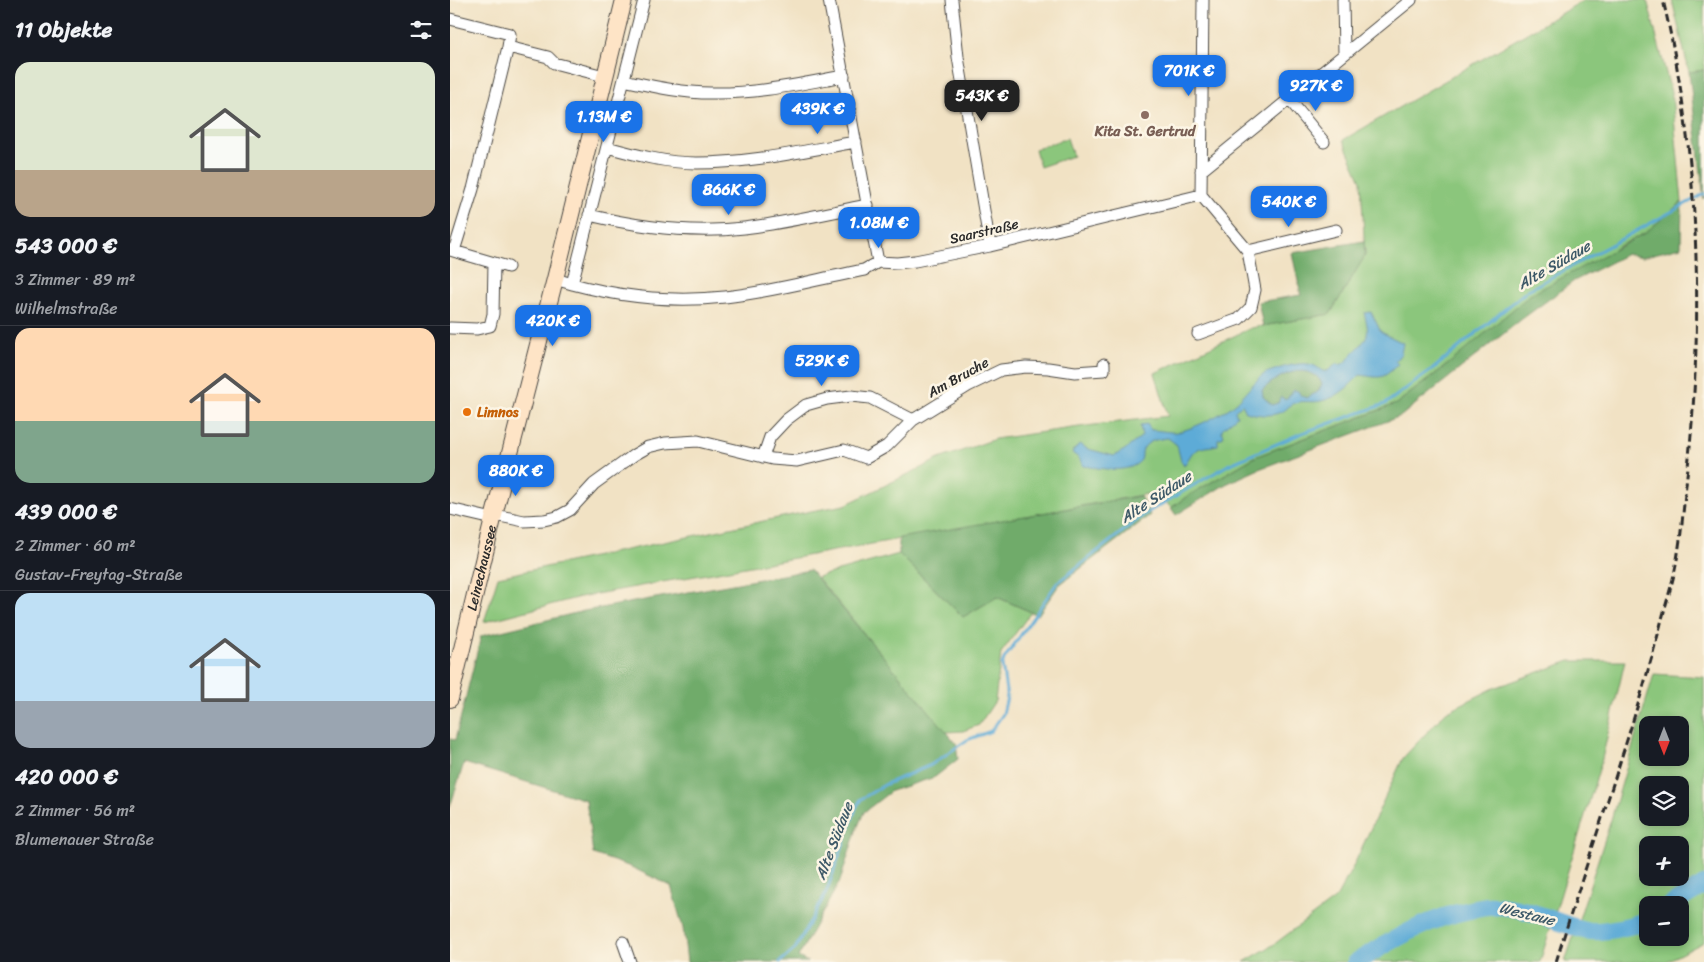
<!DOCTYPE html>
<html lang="de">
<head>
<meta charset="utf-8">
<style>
  body { margin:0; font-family:Sriracha,sans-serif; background:#20242c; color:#f1f3f6; height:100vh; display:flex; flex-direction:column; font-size:19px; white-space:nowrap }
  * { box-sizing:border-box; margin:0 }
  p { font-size:16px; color:#9ea1a6 }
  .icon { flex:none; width:28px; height:28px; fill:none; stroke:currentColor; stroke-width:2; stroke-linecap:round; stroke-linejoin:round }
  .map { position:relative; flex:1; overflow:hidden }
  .sheet { display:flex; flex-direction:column; background:#171b24; width:450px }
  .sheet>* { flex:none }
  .needle { width:32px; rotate:180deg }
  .controls { position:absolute; left:1189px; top:716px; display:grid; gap:10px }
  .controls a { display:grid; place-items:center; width:50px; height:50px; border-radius:10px; background:#171b24; box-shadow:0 2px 8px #0003; font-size:25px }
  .price { position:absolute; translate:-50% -42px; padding:0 11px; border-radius:10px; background:#1a73e8; color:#fff; font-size:16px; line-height:32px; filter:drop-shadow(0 1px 2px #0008) }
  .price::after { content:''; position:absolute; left:50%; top:30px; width:15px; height:11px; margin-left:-8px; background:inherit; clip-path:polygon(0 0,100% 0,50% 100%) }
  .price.active { background:#222; color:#fff }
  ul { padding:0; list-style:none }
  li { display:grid; align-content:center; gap:10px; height:265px; padding:0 15px }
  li+li { border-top:1px solid #363941 }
  li span { display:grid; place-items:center; height:155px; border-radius:15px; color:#555 }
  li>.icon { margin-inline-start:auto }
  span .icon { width:90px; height:90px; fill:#fffc; stroke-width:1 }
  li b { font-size:21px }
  h2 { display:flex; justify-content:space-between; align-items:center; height:60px; padding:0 15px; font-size:21px }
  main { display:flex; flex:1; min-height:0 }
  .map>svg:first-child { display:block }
</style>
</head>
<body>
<main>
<section class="sheet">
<h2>11 Objekte<svg class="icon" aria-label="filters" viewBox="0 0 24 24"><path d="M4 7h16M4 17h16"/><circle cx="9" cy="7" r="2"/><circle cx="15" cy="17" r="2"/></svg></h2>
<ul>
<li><span style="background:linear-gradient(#dfe7d0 70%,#b9a48a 0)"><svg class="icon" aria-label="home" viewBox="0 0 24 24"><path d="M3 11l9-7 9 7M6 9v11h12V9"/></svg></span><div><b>543 000 €</b><p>3 Zimmer · 89 m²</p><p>Wilhelmstraße</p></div></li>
<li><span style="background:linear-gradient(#ffd9b3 60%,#7fa58c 0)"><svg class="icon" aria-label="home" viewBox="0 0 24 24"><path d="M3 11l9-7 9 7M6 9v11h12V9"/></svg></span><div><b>439 000 €</b><p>2 Zimmer · 60 m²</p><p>Gustav-Freytag-Straße</p></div></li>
<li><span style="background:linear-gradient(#bfe0f5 70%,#9aa5b1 0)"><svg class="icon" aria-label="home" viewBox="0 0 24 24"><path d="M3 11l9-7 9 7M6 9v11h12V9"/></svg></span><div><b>420 000 €</b><p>2 Zimmer · 56 m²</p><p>Blumenauer Straße</p></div></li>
</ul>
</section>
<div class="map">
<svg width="1254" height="962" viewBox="0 0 1254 962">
  <rect width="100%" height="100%" fill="#fcf5e5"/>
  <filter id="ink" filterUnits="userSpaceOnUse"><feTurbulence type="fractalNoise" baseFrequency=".02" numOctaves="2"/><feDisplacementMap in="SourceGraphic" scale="10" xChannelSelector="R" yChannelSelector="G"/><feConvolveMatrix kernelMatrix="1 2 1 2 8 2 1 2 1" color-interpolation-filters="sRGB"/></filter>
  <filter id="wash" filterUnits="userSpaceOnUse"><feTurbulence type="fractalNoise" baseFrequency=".0096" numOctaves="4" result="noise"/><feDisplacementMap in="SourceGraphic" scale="20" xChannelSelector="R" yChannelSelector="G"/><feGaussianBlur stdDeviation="1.12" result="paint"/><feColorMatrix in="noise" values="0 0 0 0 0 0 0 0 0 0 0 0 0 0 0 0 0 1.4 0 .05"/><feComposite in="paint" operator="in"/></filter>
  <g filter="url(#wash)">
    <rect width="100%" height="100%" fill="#f1e2c4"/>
    <path fill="#8bc67b" stroke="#5b7853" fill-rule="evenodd" d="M 1134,0 L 1197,0 L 1222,96 L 1232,202 L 1195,233 L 1169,246 L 1001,362 L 946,404 L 805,457 L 736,497 L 721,508 L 708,492 L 130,597 L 34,622 L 48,577 L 361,511 L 395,505 L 489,459 L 545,439 L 636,426 L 718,416 L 705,373 L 801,328 L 880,314 L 915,255 L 911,181 L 893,140 Z
      M 1222,0 L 1254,0 L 1254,70 L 1239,72 Z
      M 617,138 L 623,156 L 590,167 L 585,149 Z
      M 449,554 L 513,617 L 547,597 L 581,612 L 551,653 L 545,701 L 529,725 L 513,731 L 496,732 L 367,577 Z
      M 1120,661 L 1175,661 L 1151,763 L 1090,962 L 794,962 L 823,945 L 886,898 L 903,867 L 953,758 L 996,712 L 1044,688 Z
      M 1204,674 L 1254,677 L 1254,942 L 1215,962 L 1115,962 L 1161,820 ZM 1198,725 L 1230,725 L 1230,758 L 1198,758 ZM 1198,785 L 1230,785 L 1230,818 L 1198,818 ZM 1198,845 L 1230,845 L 1230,878 L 1198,878 ZM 1198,905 L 1230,905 L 1230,938 L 1198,938 Z"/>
    <path fill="#70ab6b" stroke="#4e6b4b" d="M 1254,70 L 1254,199 L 1239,72 Z
      M 1232,202 L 1231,247 L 1192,257 L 1177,254 L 1124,281 L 1072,319 L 951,416 L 809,469 L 776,484 L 726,515 L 721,508 L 736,497 L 805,457 L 946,404 L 1001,362 L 1080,295 L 1195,233 Z
      M 914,241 L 915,256 L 880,314 L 813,326 L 808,302 L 851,295 L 842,253 Z
      M 848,371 C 859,371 868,374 872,384 L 868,392 L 856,398 L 850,396 L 841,396 L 836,400 L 822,405 L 813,397 L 812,390 C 822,381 834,373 848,371 Z
      M 690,496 L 700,515 L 609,585 L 588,615 L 547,597 L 513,617 L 449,554 L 449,538 Z
      M 360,570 L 506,743 L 508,759 L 485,777 L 441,791 L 414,812 L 406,831 L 390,881 L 348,957 L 358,962 L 237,962 L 233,928 L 221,886 L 181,867 L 143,854 L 136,800 L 14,763 L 0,807 L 0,739 L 5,740 L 31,636 L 134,611 Z"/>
    <path fill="#5dabd7" stroke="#446b81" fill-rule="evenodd" d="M 921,312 L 931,332 L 953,343 L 951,354 L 945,361 L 948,364 C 932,380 932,378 910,375 C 899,386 888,398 871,401 C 862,403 853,400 844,403 C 839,405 836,411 831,412 C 821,417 807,415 796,412 L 792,404 L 785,411 L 787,416 L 772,429 L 772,432 L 774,435 L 772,438 L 768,439 L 768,445 L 750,448 L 742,453 L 734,466 L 731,461 L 727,445 L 718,438 C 709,439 698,440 693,449 C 691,453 693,456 691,460 C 679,475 649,468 633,466 L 629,458 L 622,453 L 629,444 L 638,449 L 664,456 L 676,449 L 692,436 L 690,425 L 697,424 L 701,430 C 709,430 721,433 728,432 C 743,429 778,412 789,400 C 796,393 808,377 816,373 C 827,369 846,362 858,364 C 874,366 870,380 887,363 L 890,365 C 899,361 898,358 904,352 C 919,337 920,334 914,313 ZM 848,371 C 859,371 868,374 872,384 L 868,392 L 856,398 L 851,396 L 848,391 L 844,390 L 836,400 L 831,397 L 828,403 L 822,405 L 813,397 L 812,390 C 822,381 834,373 848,371 Z"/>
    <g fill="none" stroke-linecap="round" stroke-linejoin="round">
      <path stroke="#5dabd7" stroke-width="3" d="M 330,962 L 345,949 L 376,893 L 406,808 L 411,799 L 436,784 L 481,765 L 517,740 L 541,731 L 553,714 L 557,697 L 552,665 L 554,659 L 607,583 L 695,514 L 778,465 L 852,433 L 935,404 L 983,369 L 1078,290 L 1254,194"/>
      <path stroke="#5dabd7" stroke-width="18" d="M 1221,905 L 1254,885
        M 906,962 C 945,939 976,919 1020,910 C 1027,908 1035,905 1043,906 C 1075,906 1104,922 1134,930 C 1148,934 1186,926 1198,919"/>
    </g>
  </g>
  <g filter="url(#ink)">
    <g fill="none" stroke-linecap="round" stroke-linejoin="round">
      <defs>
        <path id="street" d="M 379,0 L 428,262
          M 502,0 L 508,57 L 540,246
          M 893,0 L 894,53
          M 0,19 L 60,34 L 58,47 L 98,57 L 104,63 L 154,76
          M 174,80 C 202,86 231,93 261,93 C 306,94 350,84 394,76
          M 839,99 L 874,142
          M 157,147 C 186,155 216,163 247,163 C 301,163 353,151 406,142
          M 751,171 L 961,0
          M 751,195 L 753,0
          M 139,215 C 189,227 243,234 294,228 C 335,223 377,213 418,205
          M 0,250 L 58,267
          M 4,251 L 23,189 L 58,47
          M 798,251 L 886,230
          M 105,279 C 160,296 218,303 275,297 C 322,292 368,279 414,270 L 428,262 L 447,263 L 465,261 L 540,246 L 751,195
          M 122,284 L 194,0
          M 0,328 L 27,329 L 40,326 L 43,314 L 44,263
          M 748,334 L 789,319 L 801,307 L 805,290 L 798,251 L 751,195
          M 313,457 L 320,437 L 336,420 L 356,405 L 377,399 L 401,396 L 420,398 L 463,420
          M 0,509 L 43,519
          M 45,515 L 74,521 L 94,520 L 107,517 L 120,510 L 144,484 L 184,455 L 198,447 L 215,443 L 248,441 L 322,459 L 347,461 L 394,450 L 416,458 L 437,446 L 463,420 L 518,386 L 551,370 L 576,367 L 598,368 L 625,372 L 654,370 L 654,364
          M 173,942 L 180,962"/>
        <g id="secondary">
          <path id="s1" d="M 0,699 L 43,519 L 105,279 L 174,0"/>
        </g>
      </defs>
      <use href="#street" stroke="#494642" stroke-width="13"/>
      <use href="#secondary" stroke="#494642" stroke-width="18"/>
      <use href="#street" stroke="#fff" stroke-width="11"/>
      <use href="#secondary" stroke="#fee4c6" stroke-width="16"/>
      <path stroke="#2b2b2b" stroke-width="3" stroke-dasharray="8 4" stroke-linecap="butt" d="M 1106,962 C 1140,850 1180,740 1210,627 C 1215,606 1222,586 1226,565 C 1232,533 1234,499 1238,467 C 1254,311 1249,152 1213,0"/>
    </g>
  </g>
  <circle fill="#8d6e63" stroke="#fcf5e5" stroke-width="2" cx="695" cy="115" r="5"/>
  <circle fill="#e8710a" stroke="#fcf5e5" stroke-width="2" cx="17" cy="412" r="5"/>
  <g text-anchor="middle" stroke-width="5" stroke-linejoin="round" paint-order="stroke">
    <g font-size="14" font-weight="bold" fill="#785e54" stroke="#fcf5e5">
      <text x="695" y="136">Kita St. Gertrud</text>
    </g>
    <g font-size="14" fill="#2b2b2b" stroke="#fcf5e5">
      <text transform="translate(534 231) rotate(-13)" y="5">Saarstraße</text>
      <text transform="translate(508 377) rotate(-29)" y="5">Am Bruche</text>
      <text dy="5" stroke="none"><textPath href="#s1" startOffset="135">Leinechaussee</textPath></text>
    </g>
    <g font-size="14" font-weight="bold" fill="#c56008" stroke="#fcf5e5" text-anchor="start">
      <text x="27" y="417">Limnos</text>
    </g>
    <g font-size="15" font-style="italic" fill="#3c5867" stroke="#fcf5e5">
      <text transform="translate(1104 265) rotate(-30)" y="5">Alte Südaue</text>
      <text transform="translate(706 497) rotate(-33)" y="5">Alte Südaue</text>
      <text transform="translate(384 841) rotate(-69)" y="5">Alte Südaue</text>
      <text transform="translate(1077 914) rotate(14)" y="5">Westaue</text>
    </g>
  </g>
</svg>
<div class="controls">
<a><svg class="needle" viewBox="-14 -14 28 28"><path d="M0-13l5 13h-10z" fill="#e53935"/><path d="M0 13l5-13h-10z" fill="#9ea1a6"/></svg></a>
<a><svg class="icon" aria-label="layers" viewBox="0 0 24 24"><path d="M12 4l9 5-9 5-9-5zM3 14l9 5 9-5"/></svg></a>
<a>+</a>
<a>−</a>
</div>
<b class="price" style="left:739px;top:97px">701K €</b>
<b class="price" style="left:866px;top:112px">927K €</b>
<b class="price active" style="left:532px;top:122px">543K €</b>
<b class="price" style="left:368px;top:135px">439K €</b>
<b class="price" style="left:154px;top:143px">1.13M €</b>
<b class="price" style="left:279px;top:216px">866K €</b>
<b class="price" style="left:839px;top:228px">540K €</b>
<b class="price" style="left:429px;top:249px">1.08M €</b>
<b class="price" style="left:103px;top:347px">420K €</b>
<b class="price" style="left:372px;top:387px">529K €</b>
<b class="price" style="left:66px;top:497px">880K €</b>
</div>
</main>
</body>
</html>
